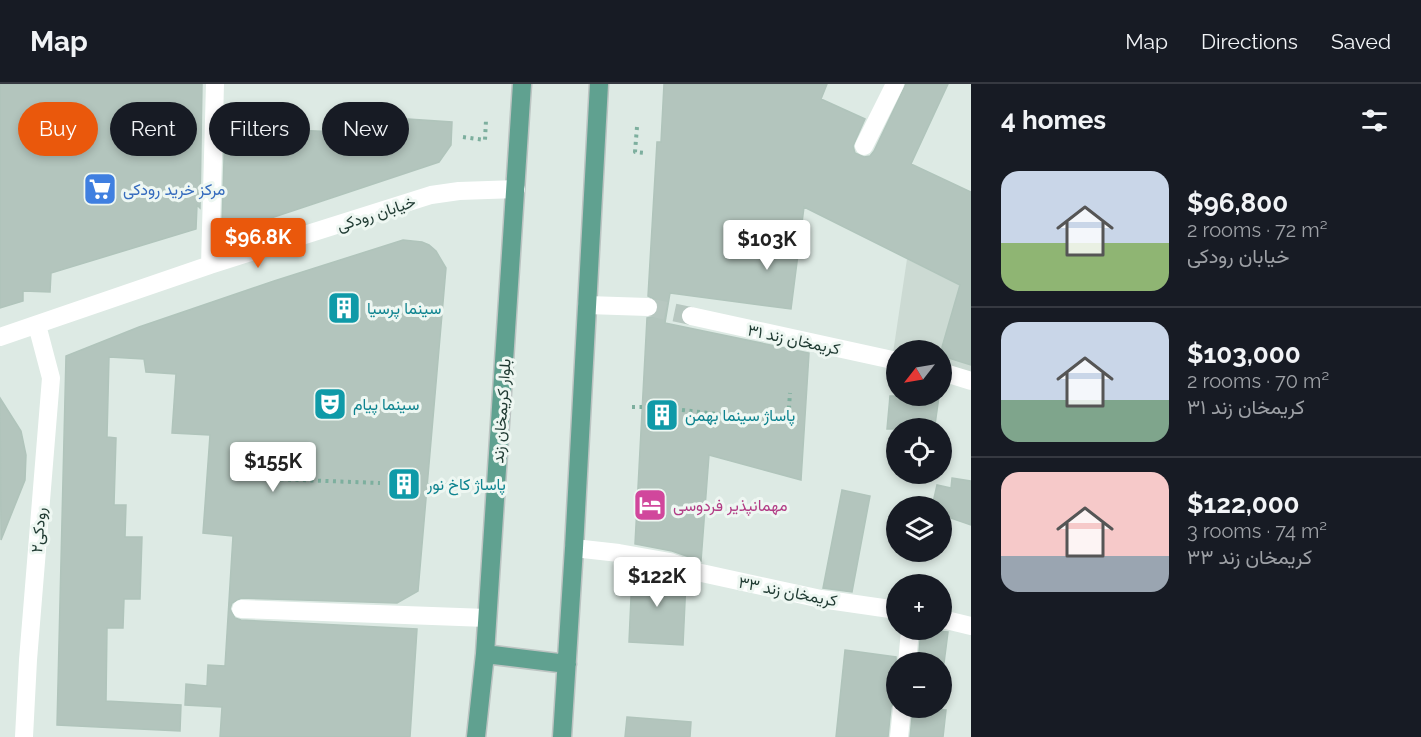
<!DOCTYPE html>
<html lang="en">
<head>
<meta charset="utf-8">
<style>
  body { margin:0; font-family:Raleway,Vazirmatn,sans-serif; background:#20242c; color:#f1f3f6; height:100vh; display:flex; flex-direction:column; font-size:22px; white-space:nowrap }
  * { box-sizing:border-box; margin:0 }
  p { font-size:20px; color:#9ea1a6 }
  .icon { flex:none; width:33px; height:33px; fill:none; stroke:currentColor; stroke-width:2; stroke-linecap:round; stroke-linejoin:round }
  .map { position:relative; flex:1; overflow:hidden }
  .side { display:flex; flex-direction:column; background:#171b24; width:450px }
  .side>* { flex:none }
  .guide { position:absolute; left:18px; top:18px; width:570px; height:54px; display:flex; gap:12px }
  .needle { width:39px; rotate:239deg }
  .tools { position:absolute; left:886px; top:256px; display:grid; gap:12px }
  .tools a { display:grid; place-items:center; width:66px; height:66px; border-radius:50%; background:#171b24; box-shadow:0 3px 9px #0003; font-size:30px }
  .price { position:absolute; translate:-50% -51px; padding:0 14px; border-radius:6px; background:#fff; color:#222; font-size:20px; line-height:39px; filter:drop-shadow(0 2px 3px #0008) }
  .price::after { content:''; position:absolute; left:50%; top:36px; width:18px; height:14px; margin-left:-9px; background:inherit; clip-path:polygon(0 0,100% 0,50% 100%) }
  .price.selected { background:#ea580c; color:#fff }
  ul { padding:0; list-style:none }
  li { display:flex; align-items:center; gap:18px; height:150px; padding:0 30px }
  li+li { border-top:2px solid #363941 }
  li span { display:grid; place-items:center; flex:none; width:168px; height:120px; border-radius:18px; color:#555 }
  li>.icon { margin-inline-start:auto }
  span .icon { width:72px; height:72px; fill:#fffc; stroke-width:1 }
  li b { font-size:26px }
  h2 { display:flex; justify-content:space-between; align-items:center; height:72px; padding:0 30px; font-size:26px }
  .chip { padding:0 21px; border-radius:27px; background:#171b24; box-shadow:0 3px 9px #0003; font-size:21px; line-height:54px }
  .chip.selected { background:#ea580c; color:#fff }
  header { display:flex; align-items:center; gap:36px; box-sizing:border-box; height:84px; padding:0 30px; background:#171b24; border-bottom:2px solid #363941 }
  header strong { font-size:28px }
  nav { display:flex; gap:33px; margin-inline-start:auto; font-size:21px }
  main { display:flex; flex:1; min-height:0 }
  .map>svg:first-child { display:block }
</style>
</head>
<body>
<header>
<strong>Map</strong>
<nav><a>Map</a><a>Directions</a><a>Saved</a></nav>
</header>
<main>
<div class="map">
<svg width="971" height="653" viewBox="0 0 971 653">
  <rect width="100%" height="100%" fill="#ddeae4"/>
  <path fill="#ccdad3" d="M 971,138 L 971,293 L 942,283 L 942,267 L 897,267 L 897,270 L 893,269 L 907,175 L 960,201 Z"/>
  <path fill="#b3c5bd" stroke="#b0c4bb" stroke-width="1.5" d="M 0,0 L 202,0 L 200,124 L 197,121 L 196,145 L 51,189 L 50,208 L 23,207 L 23,217 L 0,224 Z
    M 664,0 L 827,0 L 821,15 L 865,35 L 853,62 L 855,69 L 864,73 L 870,72 L 874,67 L 906,0 L 948,0 L 911,80 L 971,108 L 971,281 L 942,272 L 942,263 L 960,201 L 804,123 L 791,225 L 670,209 L 665,239 L 809,269 L 801,396 L 709,371 L 701,477 L 672,467 L 635,460 L 647,234 L 654,233 L 659,224 L 658,217 L 648,212 L 657,58 L 661,58 Z
    M 408,35 L 452,38 L 451,61 L 439,78 L 232,147 L 222,140 L 225,43 L 407,51 Z
    M 403,156 L 422,158 L 429,161 L 436,167 L 446,184 L 418,507 L 397,519 L 241,514 L 232,519 L 230,525 L 235,534 L 241,536 L 417,545 L 410,653 L 220,653 L 222,623 L 185,621 L 186,600 L 207,602 L 208,581 L 225,582 L 233,452 L 203,449 L 210,351 L 172,349 L 176,290 L 146,288 L 144,275 L 109,273 L 107,353 L 116,354 L 114,421 L 126,421 L 125,453 L 142,453 L 140,515 L 124,515 L 123,544 L 107,544 L 106,617 L 181,621 L 180,647 L 57,641 L 66,272 L 139,243 L 274,197 Z
    M 890,312 L 939,312 L 935,341 L 922,339 L 921,345 L 887,345 Z
    M 0,314 L 21,347 L 26,371 L 25,396 L 1,456 Z
    M 952,394 L 971,397 L 971,441 L 942,431 L 942,423 L 932,423 L 937,401 L 951,404 Z
    M 842,406 L 870,412 L 852,508 L 823,504 Z
    M 635,483 L 667,489 L 686,496 L 683,561 L 629,558 L 632,492 Z
    M 921,546 L 948,548 L 944,579 L 918,579 Z
    M 845,566 L 896,573 L 897,614 L 891,623 L 888,653 L 836,653 Z
    M 913,624 L 946,626 L 943,653 L 910,653 Z
    M 627,633 L 691,638 L 690,653 L 625,653 Z"/>
  <g fill="none" stroke-linecap="round" stroke-linejoin="round">
    <path stroke="#b7c7c0" stroke-width="18" stroke-dasharray="18 9" stroke-linecap="butt" d="M 648,223 L 691,232"/>
    <defs>
      <path id="major" d="M 485,570 L 567,580
        M 476,653 L 485,570 L 522,0
        M 562,653 L 574,464 L 599,0"/>
    </defs>
    <use href="#major" stroke="#bcc4c2" stroke-width="21"/>
    <path stroke="#7daf9e" stroke-width="4" stroke-dasharray="3 4.5" stroke-linecap="butt" d="M 637,43 L 635,68 L 645,69
      M 463,53 L 485,56 L 486,36
      M 632,323 L 642,323
      M 682,326 L 788,338 L 790,309
      M 273,395 L 380,399
      M 428,401 L 449,401"/>
    <path stroke="#fff" stroke-width="18" d="M 864,62 L 895,0
      M 210,181 L 215,0
      M 587,221 L 648,223
      M 691,232 L 897,277
      M 0,253 L 210,181 L 431,111 L 459,107 L 516,105
      M 942,288 L 971,297
      M 574,464 L 619,469 L 670,478 L 697,488 L 821,515 L 897,526
      M 241,525 L 487,534
      M 942,535 L 971,542
      M 907,579 L 910,546
      M 24,653 L 28,576 L 51,294 L 37,241
      M 899,653 L 902,624"/>
    <use href="#major" stroke="#60a190" stroke-width="18"/>
  </g>
  <defs>
    <symbol id="supermarket-square" viewBox="-11 -11 22 22"><rect x="-9" y="-9" width="18" height="18" rx="4" fill="#3f7fe0" stroke="#eef7f2"/><path d="M-6-5.5h2.5l.6 2H6L4.5 2H-2.5L-4.4-4H-6ZM-1.5 3.2a1.3 1.3 0 1 0 .1 0ZM3 3.2a1.3 1.3 0 1 0 .1 0Z" fill="#fff"/></symbol>
    <symbol id="building-square" viewBox="-11 -11 22 22"><rect x="-9" y="-9" width="18" height="18" rx="4" fill="#0f9aa8" stroke="#eef7f2"/><path d="M-4-6H4V6H1V3H-1V6H-4ZM-2.5-4.3h1.7v1.8h-1.7ZM.8-4.3h1.7v1.8H.8ZM-2.5-1h1.7V.8h-1.7ZM.8-1h1.7V.8H.8Z" fill="#fff"/></symbol>
    <symbol id="theatre-square" viewBox="-11 -11 22 22"><rect x="-9" y="-9" width="18" height="18" rx="4" fill="#0f9aa8" stroke="#eef7f2"/><path d="M-5-5.5Q0-4 5-5.5V0Q5 5 0 6Q-5 5-5 0ZM-3.3-2.5H-1v1.5H-3.3ZM1-2.5H3.3v1.5H1ZM-2.8 1Q0 5.5 2.8 1Z" fill="#fff"/></symbol>
    <symbol id="hotel-square" viewBox="-11 -11 22 22"><rect x="-9" y="-9" width="18" height="18" rx="4" fill="#d1479c" stroke="#eef7f2"/><path d="M-6-4.5h1.5V1H6V5H4.5V3h-9V5H-6ZM-4 0a1.8 1.8 0 1 1 3.6 0ZM.5 0V-2.5h3Q6-2.5 6 0Z" fill="#fff"/></symbol>
  </defs>
  <g fill-rule="evenodd">
    <use href="#supermarket-square" x="81" y="86" width="38" height="38"/>
    <use href="#building-square" x="325" y="205" width="38" height="38"/>
    <use href="#theatre-square" x="311" y="301" width="38" height="38"/>
    <use href="#building-square" x="643" y="312" width="38" height="38"/>
    <use href="#building-square" x="385" y="381" width="38" height="38"/>
    <use href="#hotel-square" x="631" y="402" width="38" height="38"/>
  </g>
  <g text-anchor="middle" stroke-width="6" stroke-linejoin="round" paint-order="stroke">
    <g font-size="16" fill="#366cbe" stroke="#eef7f2" text-anchor="start">
      <text x="123" y="111">مرکز خرید رودکی</text>
    </g>
    <g font-size="16" fill="#1f3a32" stroke="#eef7f2">
      <text transform="translate(376 129) rotate(-18)" y="6">خیابان رودکی</text>
      <text transform="translate(794 255) rotate(12)" y="6">کریمخان زند ۳۱</text>
      <text transform="translate(501 327) rotate(-86)" y="6">بلوار کریمخان زند</text>
      <text transform="translate(38 446) rotate(-85)" y="6">رودکی۲</text>
      <text transform="translate(788 507) rotate(11)" y="6">کریمخان زند ۳۳</text>
    </g>
    <g font-size="16" fill="#0d838f" stroke="#eef7f2" text-anchor="start">
      <text x="367" y="230">سینما پرسیا</text>
      <text x="353" y="326">سینما پیام</text>
      <text x="685" y="337">پاساژ سینما بهمن</text>
      <text x="427" y="406">پاساژ کاخ نور</text>
    </g>
    <g font-size="16" fill="#b23c85" stroke="#eef7f2" text-anchor="start">
      <text x="673" y="427">مهمانپذیر فردوسی</text>
    </g>
  </g>
</svg>
<div class="tools">
<a><svg class="needle" viewBox="-14 -14 28 28"><path d="M0-13l5 13h-10z" fill="#e53935"/><path d="M0 13l5-13h-10z" fill="#9ea1a6"/></svg></a>
<a><svg class="icon" aria-label="locate" viewBox="0 0 24 24"><circle cx="12" cy="12" r="6"/><path d="M12 2v4M12 18v4M2 12h4M18 12h4"/></svg></a>
<a><svg class="icon" aria-label="layers" viewBox="0 0 24 24"><path d="M12 4l9 5-9 5-9-5zM3 14l9 5 9-5"/></svg></a>
<a>+</a>
<a>−</a>
</div>
<b class="price selected" style="left:258px;top:185px">$96.8K</b>
<b class="price" style="left:767px;top:187px">$103K</b>
<b class="price" style="left:273px;top:409px">$155K</b>
<b class="price" style="left:657px;top:524px">$122K</b>
<div class="guide">
<a class="chip selected">Buy</a>
<a class="chip">Rent</a>
<a class="chip">Filters</a>
<a class="chip">New</a>
</div>
</div>
<section class="side">
<h2>4 homes<svg class="icon" aria-label="filters" viewBox="0 0 24 24"><path d="M4 7h16M4 17h16"/><circle cx="9" cy="7" r="2"/><circle cx="15" cy="17" r="2"/></svg></h2>
<ul>
<li><span style="background:linear-gradient(#c9d6e8 60%,#8fb573 0)"><svg class="icon" aria-label="home" viewBox="0 0 24 24"><path d="M3 11l9-7 9 7M6 9v11h12V9"/></svg></span><div><b>$96,800</b><p>2 rooms · 72 m²</p><p>خیابان رودکی</p></div></li>
<li><span style="background:linear-gradient(#c9d6e8 65%,#7fa58c 0)"><svg class="icon" aria-label="home" viewBox="0 0 24 24"><path d="M3 11l9-7 9 7M6 9v11h12V9"/></svg></span><div><b>$103,000</b><p>2 rooms · 70 m²</p><p>کریمخان زند ۳۱</p></div></li>
<li><span style="background:linear-gradient(#f6c9c9 70%,#9aa5b1 0)"><svg class="icon" aria-label="home" viewBox="0 0 24 24"><path d="M3 11l9-7 9 7M6 9v11h12V9"/></svg></span><div><b>$122,000</b><p>3 rooms · 74 m²</p><p>کریمخان زند ۳۳</p></div></li>
</ul>
</section>
</main>
</body>
</html>
